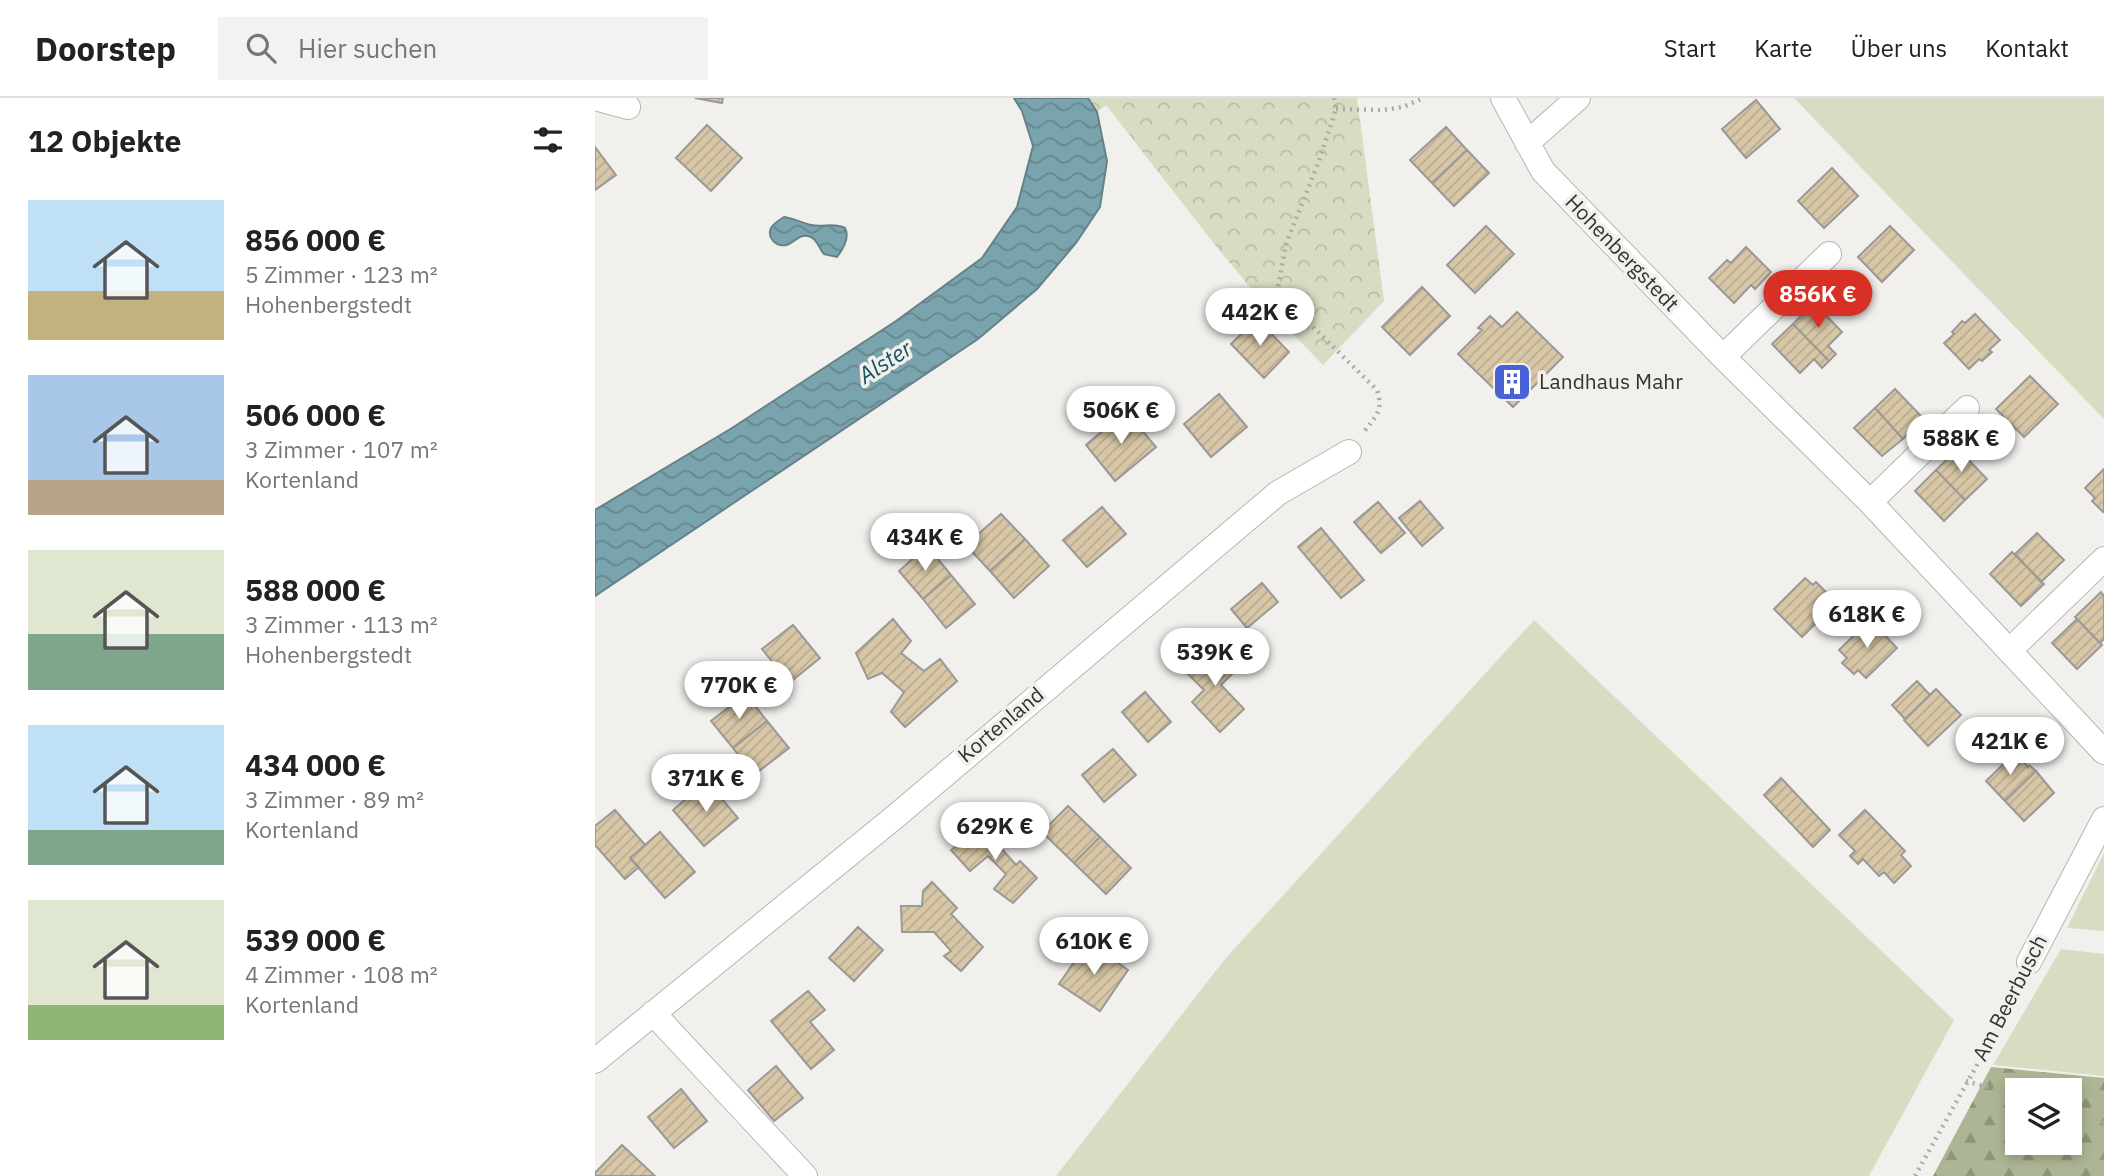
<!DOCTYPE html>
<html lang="de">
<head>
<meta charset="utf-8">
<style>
  body { margin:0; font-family:"IBM Plex Sans",sans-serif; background:#f2f2f2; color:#222; height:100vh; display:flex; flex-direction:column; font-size:26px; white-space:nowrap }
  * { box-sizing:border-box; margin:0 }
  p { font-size:23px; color:#767676 }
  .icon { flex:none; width:38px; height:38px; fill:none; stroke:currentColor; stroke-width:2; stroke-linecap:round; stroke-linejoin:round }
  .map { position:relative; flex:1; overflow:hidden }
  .drawer { display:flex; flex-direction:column; background:#fff; width:595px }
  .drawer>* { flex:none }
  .buttons { position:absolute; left:1410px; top:980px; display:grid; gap:14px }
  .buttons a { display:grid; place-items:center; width:77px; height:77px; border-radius:0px; background:#fff; box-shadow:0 4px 10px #0003; font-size:35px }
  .price { position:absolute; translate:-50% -60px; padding:0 16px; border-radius:24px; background:#fff; color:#222; font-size:23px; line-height:46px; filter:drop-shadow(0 2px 4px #0008) }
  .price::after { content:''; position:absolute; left:50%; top:42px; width:21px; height:16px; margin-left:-10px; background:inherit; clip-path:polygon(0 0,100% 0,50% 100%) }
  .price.on { background:#d93025; color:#fff }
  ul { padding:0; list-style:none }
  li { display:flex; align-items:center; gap:21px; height:175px; padding:0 28px }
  li span { display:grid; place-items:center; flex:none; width:196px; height:140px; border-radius:0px; color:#555 }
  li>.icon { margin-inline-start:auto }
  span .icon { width:84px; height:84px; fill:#fffc; stroke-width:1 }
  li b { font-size:30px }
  h2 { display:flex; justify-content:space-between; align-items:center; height:84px; padding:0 28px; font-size:30px }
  header { display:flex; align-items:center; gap:42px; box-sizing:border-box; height:98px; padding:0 35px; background:#fff; border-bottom:2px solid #e0e0e0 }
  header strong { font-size:33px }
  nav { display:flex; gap:38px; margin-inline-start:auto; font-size:24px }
  .search { width:490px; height:63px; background:#f2f2f2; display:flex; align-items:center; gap:18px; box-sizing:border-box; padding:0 24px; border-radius:0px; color:#767676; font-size:26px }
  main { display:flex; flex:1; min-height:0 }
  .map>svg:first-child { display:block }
</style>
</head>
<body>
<header>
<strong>Doorstep</strong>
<div class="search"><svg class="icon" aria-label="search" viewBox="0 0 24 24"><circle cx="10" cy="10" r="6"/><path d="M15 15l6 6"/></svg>Hier suchen</div>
<nav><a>Start</a><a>Karte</a><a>Über uns</a><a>Kontakt</a></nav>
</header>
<main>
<section class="drawer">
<h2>12 Objekte<svg class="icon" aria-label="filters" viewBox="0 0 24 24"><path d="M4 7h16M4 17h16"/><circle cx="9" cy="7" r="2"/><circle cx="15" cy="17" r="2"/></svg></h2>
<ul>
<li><span style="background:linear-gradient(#bfe0f5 65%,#c2b280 0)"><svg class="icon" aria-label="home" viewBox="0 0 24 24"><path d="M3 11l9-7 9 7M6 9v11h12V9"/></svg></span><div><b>856 000 €</b><p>5 Zimmer · 123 m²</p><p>Hohenbergstedt</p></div></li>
<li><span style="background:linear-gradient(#a9c7e8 75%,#b9a48a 0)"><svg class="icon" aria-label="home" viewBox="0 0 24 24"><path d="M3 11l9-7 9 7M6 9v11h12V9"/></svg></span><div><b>506 000 €</b><p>3 Zimmer · 107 m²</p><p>Kortenland</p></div></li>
<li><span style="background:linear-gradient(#dfe7d0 60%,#7fa58c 0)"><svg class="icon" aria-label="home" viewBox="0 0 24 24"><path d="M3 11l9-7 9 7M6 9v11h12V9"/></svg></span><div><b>588 000 €</b><p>3 Zimmer · 113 m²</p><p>Hohenbergstedt</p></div></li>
<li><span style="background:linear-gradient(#bfe0f5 75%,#7fa58c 0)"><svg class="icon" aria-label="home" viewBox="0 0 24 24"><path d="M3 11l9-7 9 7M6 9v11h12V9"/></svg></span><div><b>434 000 €</b><p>3 Zimmer · 89 m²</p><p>Kortenland</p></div></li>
<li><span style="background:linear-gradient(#dfe7d0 75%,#8fb573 0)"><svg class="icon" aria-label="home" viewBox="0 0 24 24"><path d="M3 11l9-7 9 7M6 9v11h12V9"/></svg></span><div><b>539 000 €</b><p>4 Zimmer · 108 m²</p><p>Kortenland</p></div></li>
</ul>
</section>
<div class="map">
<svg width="1509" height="1078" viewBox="0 0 1509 1078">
  <defs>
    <pattern id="forest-firs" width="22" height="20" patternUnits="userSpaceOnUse" patternTransform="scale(1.75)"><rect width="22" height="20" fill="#adb694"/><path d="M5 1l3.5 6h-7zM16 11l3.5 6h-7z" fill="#8e9579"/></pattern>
    <pattern id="park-crowns" width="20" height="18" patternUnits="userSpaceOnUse" patternTransform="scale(1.75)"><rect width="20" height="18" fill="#d6ddc2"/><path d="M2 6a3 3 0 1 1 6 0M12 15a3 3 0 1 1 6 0" fill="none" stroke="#b8bea7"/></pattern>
    <pattern id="water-waves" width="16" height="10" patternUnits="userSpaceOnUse" patternTransform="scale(1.75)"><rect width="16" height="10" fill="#7aa4ad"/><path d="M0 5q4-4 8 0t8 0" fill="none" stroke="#65868d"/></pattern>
    <pattern id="building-hatch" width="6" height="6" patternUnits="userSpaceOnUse" patternTransform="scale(1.75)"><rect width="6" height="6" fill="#d8c7a7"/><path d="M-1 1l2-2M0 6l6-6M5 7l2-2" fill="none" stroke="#baab90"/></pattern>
  </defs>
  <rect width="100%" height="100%" fill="#f1f0ed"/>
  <path fill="#d6ddc2" d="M 1199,0 L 1509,0 L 1509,321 Z
    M 939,522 L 1359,922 L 1274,1078 L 461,1078 L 630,861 Z
    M 1509,755 L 1509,833 L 1472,830 Z
    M 1466,851 L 1509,856 L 1509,978 L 1398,967 Z"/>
  <path fill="url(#forest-firs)" fill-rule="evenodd" d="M 1396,969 L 1509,980 L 1509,1078 L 1338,1078 ZM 1423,992 L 1475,992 L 1475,1045 L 1423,1045 Z"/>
  <path fill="url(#park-crowns)" d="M 493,0 L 762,0 L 789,203 L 728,267 L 669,206 L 624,152 L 511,7 L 502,14 Z"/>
  <path fill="url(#water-waves)" stroke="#658288" stroke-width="2" d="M 419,0 L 493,0 L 502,14 L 512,63 L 505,109 L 481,145 L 442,191 L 383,241 L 0,498 L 0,412 L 137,330 L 301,223 L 387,160 L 422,109 L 438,48 L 427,13 Z
    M 189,119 C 198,120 207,125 216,127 C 228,130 238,124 250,130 C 255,139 248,151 242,159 L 229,156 C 224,151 223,142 216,139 C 204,134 200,145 191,147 C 180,149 172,139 176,130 C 179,125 184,122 189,119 Z"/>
  <path fill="url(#building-hatch)" stroke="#9b9997" stroke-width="2" d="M 100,0 L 128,0 L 127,5 Z
    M 1161,2 L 1185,31 L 1151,60 L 1127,31 Z
    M 112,27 L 147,60 L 116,93 L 81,60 Z
    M 851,29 L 872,52 L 837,85 L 815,62 Z
    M 0,49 L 21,77 L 0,92 Z
    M 872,52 L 894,75 L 859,108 L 837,85 Z
    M 1237,70 L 1263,98 L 1229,130 L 1203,103 Z
    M 891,128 L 919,156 L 880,195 L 852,167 Z
    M 1295,128 L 1319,152 L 1287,184 L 1263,159 Z
    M 1151,149 L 1176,174 L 1160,191 L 1156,187 L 1139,205 L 1114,180 L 1132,162 L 1136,165 Z
    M 827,189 L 855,218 L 815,257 L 787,229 Z
    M 1219,205 L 1247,234 L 1233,248 L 1241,256 L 1234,263 L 1198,226 Z
    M 922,214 L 968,259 L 918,309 L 863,256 L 887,232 L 883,230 L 895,218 L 907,229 Z
    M 1380,216 L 1405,242 L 1394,252 L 1397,254 L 1387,263 L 1384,261 L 1374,271 L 1349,245 L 1359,236 L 1357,234 L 1367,223 L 1370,225 Z
    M 662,221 L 694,254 L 669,280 L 636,246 Z
    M 1198,226 L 1234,263 L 1227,270 L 1219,261 L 1205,275 L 1177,246 Z
    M 1435,278 L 1463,306 L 1429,339 L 1401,311 Z
    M 1300,291 L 1327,319 L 1314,332 L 1315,334 L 1308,341 L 1280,310 Z
    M 624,296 L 652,329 L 616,359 L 589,326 Z
    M 1280,310 L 1308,341 L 1287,358 L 1259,330 Z
    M 531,313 L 561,349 L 520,383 L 491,347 Z
    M 1363,351 L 1392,381 L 1370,402 L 1341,372 Z
    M 1509,371 L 1509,413 L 1508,414 L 1497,403 L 1500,400 L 1490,390 Z
    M 1341,372 L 1370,402 L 1349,423 L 1320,393 Z
    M 825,403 L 848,430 L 827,448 L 804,420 Z
    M 783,404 L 810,435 L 786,455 L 759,424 Z
    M 507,409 L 531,436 L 492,469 L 468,442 Z
    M 406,416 L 430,441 L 395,473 L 371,447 Z
    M 726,430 L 769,482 L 746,500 L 703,449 Z
    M 1442,435 L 1469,462 L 1446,484 L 1420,456 Z
    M 430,441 L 454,468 L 419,500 L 395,473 Z
    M 332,448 L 356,477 L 328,501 L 304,473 Z
    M 1417,454 L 1449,486 L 1426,508 L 1395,476 Z
    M 356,477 L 380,506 L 351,530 L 328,501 Z
    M 1210,480 L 1218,487 L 1221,484 L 1234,497 L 1231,501 L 1238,508 L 1207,539 L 1179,511 Z
    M 667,485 L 683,504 L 652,530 L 636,511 Z
    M 1506,494 L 1509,498 L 1509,541 L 1505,545 L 1480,519 Z
    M 1254,504 L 1264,513 L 1241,535 L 1232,526 Z
    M 298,521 L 316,543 L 306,555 L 329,573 L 345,561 L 362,583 L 310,629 L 296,614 L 309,594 L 287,575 L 273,581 L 261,555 Z
    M 1482,521 L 1507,547 L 1482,571 L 1457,545 Z
    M 1275,522 L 1302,550 L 1271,580 L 1263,572 L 1259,576 L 1247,565 L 1252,560 L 1244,552 Z
    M 198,527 L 225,560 L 194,585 L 167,551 Z
    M 621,546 L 643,570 L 626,587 L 649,611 L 625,634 L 597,604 L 609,592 L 591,574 Z
    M 1322,583 L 1335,597 L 1310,621 L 1297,607 Z
    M 1341,591 L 1366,617 L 1333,648 L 1309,622 Z
    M 550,594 L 576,624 L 553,644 L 527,614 Z
    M 151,596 L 172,623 L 138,650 L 116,623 Z
    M 172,623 L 194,650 L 159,677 L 138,650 Z
    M 518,651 L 541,677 L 509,704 L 487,677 Z
    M 1420,655 L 1433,669 L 1434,667 L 1441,673 L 1410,703 L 1391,683 Z
    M 1441,673 L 1459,695 L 1429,723 L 1410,703 Z
    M 1186,680 L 1235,732 L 1218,749 L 1169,697 Z
    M 112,683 L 143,720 L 109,748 L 78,712 Z
    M 473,708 L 505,739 L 479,765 L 447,734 Z
    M 20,712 L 50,747 L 35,760 L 44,769 L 30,781 L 0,747 L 0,728 Z
    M 1270,712 L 1310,753 L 1306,757 L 1316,768 L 1299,785 L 1289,774 L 1284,778 L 1268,761 L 1263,766 L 1255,758 L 1260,753 L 1244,737 Z
    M 390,725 L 408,747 L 405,749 L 421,767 L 425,763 L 442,780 L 418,805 L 399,791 L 411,776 L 393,758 L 375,773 L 356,752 Z
    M 65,734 L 100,774 L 70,800 L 35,760 Z
    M 505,739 L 536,770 L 511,796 L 479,765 Z
    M 337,784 L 362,810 L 356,816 L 388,849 L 366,873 L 349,858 L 356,853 L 339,834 L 307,834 L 306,808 L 327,808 L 328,793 Z
    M 263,829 L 288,852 L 259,883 L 234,860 Z
    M 493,844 L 533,872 L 505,913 L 464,886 Z
    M 213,893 L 230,912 L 215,924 L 239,952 L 216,971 L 176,923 Z
    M 181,968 L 208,1000 L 179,1023 L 153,992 Z
    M 86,991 L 112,1023 L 79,1050 L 53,1019 Z
    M 27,1047 L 60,1078 L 1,1078 L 0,1075 Z"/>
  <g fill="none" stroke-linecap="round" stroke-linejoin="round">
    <defs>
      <path id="minor" d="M 0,0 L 33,9
        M 908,0 L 948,73 L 1128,259 L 1275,404 L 1509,654
        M 932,45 L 983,0
        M 1128,259 L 1234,156
        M 1275,404 L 1372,310
        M 1415,552 L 1509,461
        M 1434,864 L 1509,721
        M 58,915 L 210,1078
        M 0,963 L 301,718 L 683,395 L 754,354"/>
    </defs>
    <use href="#minor" stroke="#b6b5b2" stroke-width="26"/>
    <path stroke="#abaaa8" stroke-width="4.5" stroke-dasharray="2 5" stroke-linecap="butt" d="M 739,0 L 741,11 L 724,63 L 691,146 L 683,189 L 714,225 L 782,292 C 789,313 780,319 768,335
      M 741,11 L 788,12 L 808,9 L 828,0
      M 1371,983 L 1423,998
      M 1475,1011 L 1488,1014 L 1509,1025
      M 1320,1078 L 1406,924 L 1424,885"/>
    <use href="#minor" stroke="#fff" stroke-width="24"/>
  </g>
  <defs>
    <symbol id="building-square" viewBox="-11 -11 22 22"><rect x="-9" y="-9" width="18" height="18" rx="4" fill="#4b61d6" stroke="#f1f0ed"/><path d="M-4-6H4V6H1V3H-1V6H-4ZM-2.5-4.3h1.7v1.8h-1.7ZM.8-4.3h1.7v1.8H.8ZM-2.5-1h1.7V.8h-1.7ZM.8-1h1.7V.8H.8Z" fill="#fff"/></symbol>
  </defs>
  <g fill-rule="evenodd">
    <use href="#building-square" x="895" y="262" width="44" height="44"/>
  </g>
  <g text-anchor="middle" stroke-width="7" stroke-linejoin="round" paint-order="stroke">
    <g font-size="21" fill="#343332" stroke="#f1f0ed">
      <text transform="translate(1027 155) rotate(46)" y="7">Hohenbergstedt</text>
      <text transform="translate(406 627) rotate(-40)" y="7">Kortenland</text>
      <text transform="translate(1415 900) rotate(-63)" y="7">Am Beerbusch</text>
    </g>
    <g font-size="21" fill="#343332" stroke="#f1f0ed" text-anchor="start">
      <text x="944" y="291">Landhaus Mahr</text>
    </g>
    <g font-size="23" font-style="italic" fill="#19535f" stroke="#f1f0ed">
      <text transform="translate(290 264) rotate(-33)" y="8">Alster</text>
    </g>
  </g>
</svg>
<div class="buttons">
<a><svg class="icon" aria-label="layers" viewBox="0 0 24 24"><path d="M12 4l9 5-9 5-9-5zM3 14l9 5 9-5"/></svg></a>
</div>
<b class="price on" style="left:1223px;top:232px">856K €</b>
<b class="price" style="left:665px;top:250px">442K €</b>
<b class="price" style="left:526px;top:348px">506K €</b>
<b class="price" style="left:1366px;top:376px">588K €</b>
<b class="price" style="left:330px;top:475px">434K €</b>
<b class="price" style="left:1272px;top:552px">618K €</b>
<b class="price" style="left:620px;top:590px">539K €</b>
<b class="price" style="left:144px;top:623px">770K €</b>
<b class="price" style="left:1415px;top:679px">421K €</b>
<b class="price" style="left:111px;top:716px">371K €</b>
<b class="price" style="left:400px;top:764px">629K €</b>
<b class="price" style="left:499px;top:879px">610K €</b>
</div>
</main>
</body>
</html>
